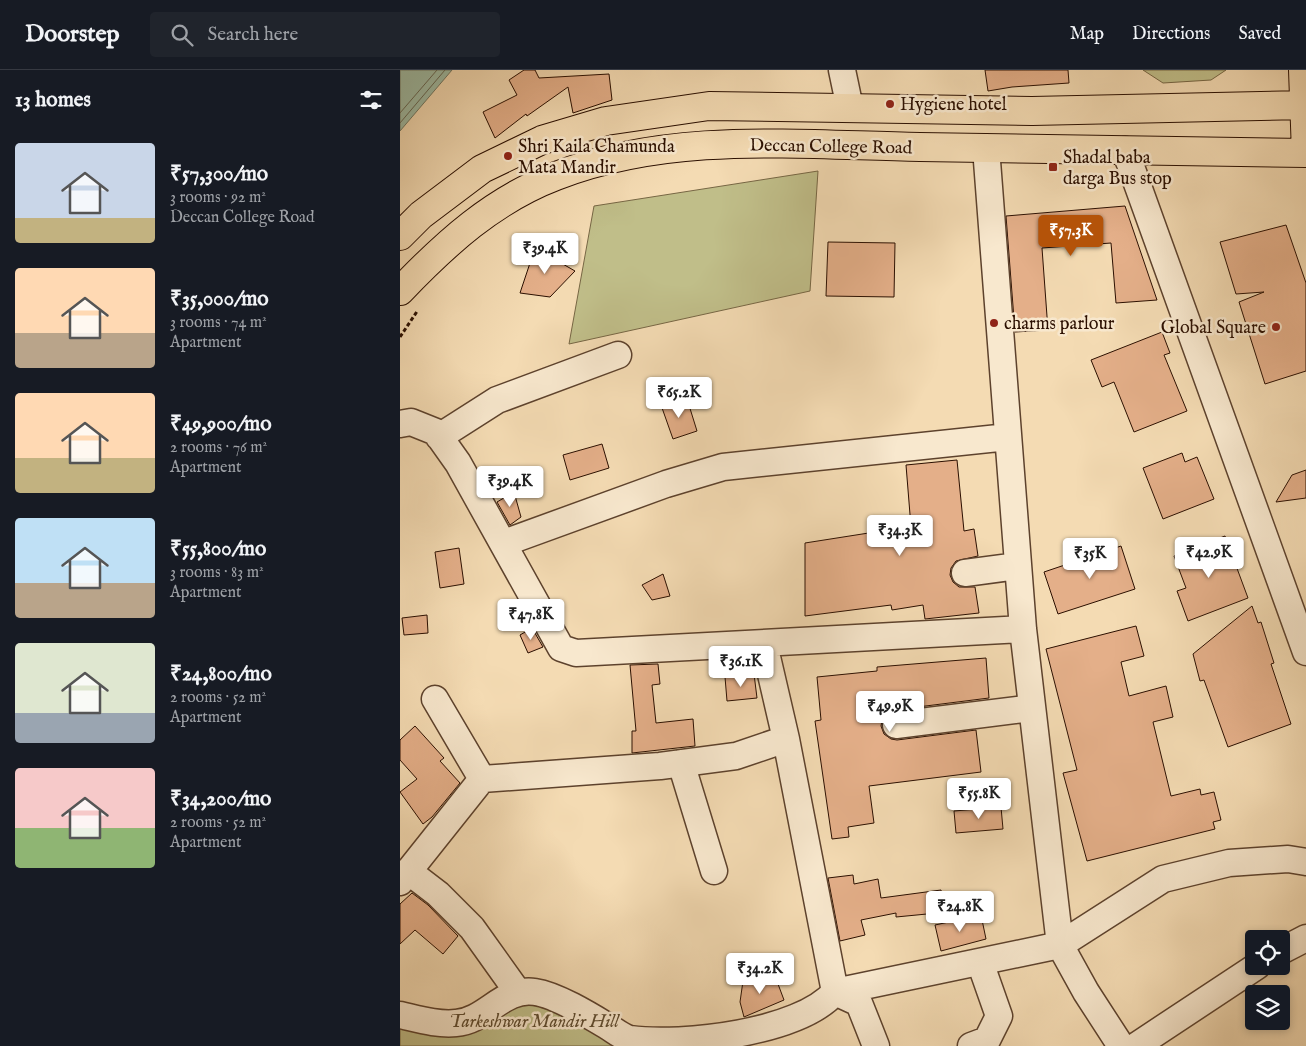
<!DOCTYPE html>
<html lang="en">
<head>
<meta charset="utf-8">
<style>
  body { margin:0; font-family:"IM FELL English",serif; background:#20242c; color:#f1f3f6; height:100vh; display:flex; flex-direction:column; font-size:19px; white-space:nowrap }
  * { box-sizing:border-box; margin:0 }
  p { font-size:16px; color:#9ea1a6 }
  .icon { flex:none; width:28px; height:28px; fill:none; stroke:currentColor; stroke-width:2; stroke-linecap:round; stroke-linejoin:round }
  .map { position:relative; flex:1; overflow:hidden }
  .sheet { display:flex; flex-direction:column; background:#171b24; width:400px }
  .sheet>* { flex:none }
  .tools { position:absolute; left:845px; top:860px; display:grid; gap:10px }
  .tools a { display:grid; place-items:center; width:45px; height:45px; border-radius:5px; background:#171b24; box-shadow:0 2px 8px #0003; font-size:25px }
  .price { position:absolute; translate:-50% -42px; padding:0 11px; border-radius:5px; background:#fff; color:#222; font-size:16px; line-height:32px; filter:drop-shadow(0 1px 2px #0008) }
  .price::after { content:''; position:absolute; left:50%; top:30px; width:15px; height:11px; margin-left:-8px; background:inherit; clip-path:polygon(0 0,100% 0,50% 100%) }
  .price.on { background:#b45309; color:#fff }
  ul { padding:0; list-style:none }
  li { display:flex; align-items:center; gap:15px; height:125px; padding:0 15px }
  li span { display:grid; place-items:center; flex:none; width:140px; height:100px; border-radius:5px; color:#555 }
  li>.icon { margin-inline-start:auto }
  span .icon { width:60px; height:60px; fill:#fffc; stroke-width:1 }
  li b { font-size:21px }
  h2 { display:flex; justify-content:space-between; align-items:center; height:60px; padding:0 15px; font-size:21px }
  header { display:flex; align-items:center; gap:30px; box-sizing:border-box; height:70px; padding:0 25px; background:#171b24; border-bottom:1px solid #363941 }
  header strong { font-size:24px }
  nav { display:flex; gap:28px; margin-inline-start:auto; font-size:18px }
  .search { width:350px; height:45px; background:#20242c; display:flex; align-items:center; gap:12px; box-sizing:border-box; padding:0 18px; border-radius:5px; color:#9ea1a6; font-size:19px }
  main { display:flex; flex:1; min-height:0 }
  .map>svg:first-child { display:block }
</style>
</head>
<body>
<header>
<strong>Doorstep</strong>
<div class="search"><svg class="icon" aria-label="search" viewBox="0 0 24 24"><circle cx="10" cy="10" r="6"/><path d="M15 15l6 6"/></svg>Search here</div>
<nav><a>Map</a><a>Directions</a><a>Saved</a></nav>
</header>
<main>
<section class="sheet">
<h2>13 homes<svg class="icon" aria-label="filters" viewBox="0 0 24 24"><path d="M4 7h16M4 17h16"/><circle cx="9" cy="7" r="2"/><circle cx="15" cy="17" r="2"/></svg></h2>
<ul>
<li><span style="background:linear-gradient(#c9d6e8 75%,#c2b280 0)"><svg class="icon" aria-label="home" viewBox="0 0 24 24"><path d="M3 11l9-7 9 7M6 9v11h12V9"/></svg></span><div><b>₹57,300/mo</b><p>3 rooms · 92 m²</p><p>Deccan College Road</p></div></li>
<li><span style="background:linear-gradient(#ffd9b3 65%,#b9a48a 0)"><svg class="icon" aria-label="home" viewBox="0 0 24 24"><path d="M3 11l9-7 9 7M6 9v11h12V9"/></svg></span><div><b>₹35,000/mo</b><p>3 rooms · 74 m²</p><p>Apartment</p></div></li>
<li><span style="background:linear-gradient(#ffd9b3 65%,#c2b280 0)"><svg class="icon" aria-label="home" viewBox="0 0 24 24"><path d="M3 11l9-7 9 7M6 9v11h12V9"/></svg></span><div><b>₹49,900/mo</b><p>2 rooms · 76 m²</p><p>Apartment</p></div></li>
<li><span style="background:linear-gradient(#bfe0f5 65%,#b9a48a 0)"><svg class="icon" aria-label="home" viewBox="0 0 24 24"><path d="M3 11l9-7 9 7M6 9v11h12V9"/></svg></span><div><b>₹55,800/mo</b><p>3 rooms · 83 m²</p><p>Apartment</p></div></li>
<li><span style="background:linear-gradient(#dfe7d0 70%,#9aa5b1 0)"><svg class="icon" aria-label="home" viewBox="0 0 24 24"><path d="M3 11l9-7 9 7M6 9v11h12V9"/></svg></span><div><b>₹24,800/mo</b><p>2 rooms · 52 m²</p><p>Apartment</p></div></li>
<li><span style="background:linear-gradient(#f6c9c9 60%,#8fb573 0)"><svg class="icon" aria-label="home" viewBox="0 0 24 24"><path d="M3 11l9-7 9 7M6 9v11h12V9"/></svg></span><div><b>₹34,200/mo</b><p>2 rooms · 52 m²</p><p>Apartment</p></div></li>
</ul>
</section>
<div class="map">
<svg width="906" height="976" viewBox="0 0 906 976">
  <rect width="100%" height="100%" fill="#f4dbb3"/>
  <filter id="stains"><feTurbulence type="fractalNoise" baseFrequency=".004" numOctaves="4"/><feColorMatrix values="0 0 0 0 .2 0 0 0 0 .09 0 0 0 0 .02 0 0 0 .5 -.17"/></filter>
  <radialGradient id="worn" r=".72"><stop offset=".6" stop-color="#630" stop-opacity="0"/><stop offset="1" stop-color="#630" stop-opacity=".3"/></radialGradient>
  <path fill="#c0be89" stroke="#766644" d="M 743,0 L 826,0 L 811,10 L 763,13 Z
    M 418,101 L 410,221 L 169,274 L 194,136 Z
    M 137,922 L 229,976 L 0,976 L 0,933 L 57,953 Z"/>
  <path fill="#9dbca6" stroke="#6f7764" d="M 0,0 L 52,0 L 0,61 Z"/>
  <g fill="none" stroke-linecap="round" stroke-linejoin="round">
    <path stroke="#646653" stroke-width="1" d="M 0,43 L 37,0
      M 0,53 L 45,0"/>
  </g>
  <path fill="#e4af89" stroke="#2b0f00" d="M 124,0 L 135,0 L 139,8 L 209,4 L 212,30 L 173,43 L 168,17 L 127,46 L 126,44 L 95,68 L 83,42 L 117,25 L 109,10 Z
    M 585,0 L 668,0 L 669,13 L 612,17 L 588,21 Z
    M 725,136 L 757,230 L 716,233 L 711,173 L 642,178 L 648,260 L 615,262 L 606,146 Z
    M 886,155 L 906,213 L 906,301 L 865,314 L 839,232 L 864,222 L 836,224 L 820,172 Z
    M 428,172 L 495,173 L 494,227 L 426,226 Z
    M 135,178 L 175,201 L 150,227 L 120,223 Z
    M 762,262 L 770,283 L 764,285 L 787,341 L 734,362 L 714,312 L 702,317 L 691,290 Z
    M 288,332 L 297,361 L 273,369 L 261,335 Z
    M 202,374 L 209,398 L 170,410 L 163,385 Z
    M 782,383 L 785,392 L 797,387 L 814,429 L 763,449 L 743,398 Z
    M 557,390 L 564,461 L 574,459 L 578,486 L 556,491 L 551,498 L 550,505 L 553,512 L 559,517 L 575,517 L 579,543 L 525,549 L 523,535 L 492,540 L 491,535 L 405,546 L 405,473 L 475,462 L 476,474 L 512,469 L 506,395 Z
    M 906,400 L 906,428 L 876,432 L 892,405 Z
    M 114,422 L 121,447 L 110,455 L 97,432 Z
    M 825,466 L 848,528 L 788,551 L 777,521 L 786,518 L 774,486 Z
    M 721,476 L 735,519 L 658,544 L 644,502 Z
    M 59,478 L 64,514 L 40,518 L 35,482 Z
    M 263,504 L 270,526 L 252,530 L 242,515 Z
    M 852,536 L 858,553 L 861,552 L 874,593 L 871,594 L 891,654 L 828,677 L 804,610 L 800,611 L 793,584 Z
    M 27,545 L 28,563 L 4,565 L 2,548 Z
    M 736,556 L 744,586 L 721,592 L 729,626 L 766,616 L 773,647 L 753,652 L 771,726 L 800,719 L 801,725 L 814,722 L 821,750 L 813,752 L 815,759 L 687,791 L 663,703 L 677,700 L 646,579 Z
    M 132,558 L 143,577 L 128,583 L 120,565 Z
    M 586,588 L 589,628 L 494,640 L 487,643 L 482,650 L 481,656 L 484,664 L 491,669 L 497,670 L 576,660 L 581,702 L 469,716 L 474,753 L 448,757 L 449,767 L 432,769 L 415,651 L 421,650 L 417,607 L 477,601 L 477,597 Z
    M 258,594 L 260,614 L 252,615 L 256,653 L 293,649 L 295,676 L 232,683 L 232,661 L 236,661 L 230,595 Z
    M 354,604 L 357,628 L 327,631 L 325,607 Z
    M 15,656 L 44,688 L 40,691 L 60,713 L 32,747 L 23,754 L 0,722 L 17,709 L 0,690 L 0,670 Z
    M 601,737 L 603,759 L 556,763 L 554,741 Z
    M 453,805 L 454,814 L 478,809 L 481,828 L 541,820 L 543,834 L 527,837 L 527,844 L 496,847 L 496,843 L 461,850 L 465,865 L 440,871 L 428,808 Z
    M 12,823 L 28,835 L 58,866 L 43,884 L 15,860 L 0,874 L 0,834 Z
    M 581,845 L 586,869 L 541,881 L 535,855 Z
    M 375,906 L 384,930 L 344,947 L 340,932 L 343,911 Z"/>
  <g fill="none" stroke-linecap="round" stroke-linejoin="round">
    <defs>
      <path id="minor" d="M 442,0 L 450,38
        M 586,78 L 623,559 L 660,875 L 686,922 L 721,976
        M 725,80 L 906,582
        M 0,354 L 11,352 L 36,362 L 58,393 L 161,578 L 176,583 L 623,559
        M 39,367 L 97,330 L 218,285
        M 104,473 L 266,414 L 323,397 L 608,367
        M 565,503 L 618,496
        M 364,574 L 386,669 L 435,922
        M 35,629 L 82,709
        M 496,655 L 632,638
        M 281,693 L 314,801
        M 8,801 L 38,824 L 72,858 L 117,921
        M 0,812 L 82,709 L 260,696 L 336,686 L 386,669
        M 881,881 L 906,868
        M 435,922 L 459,933 L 476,976
        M 0,945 C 18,949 38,955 56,953 C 86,951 103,917 135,922 C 156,925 189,945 207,956 C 214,960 222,967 230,969 C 282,976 399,963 435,922 L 660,875 L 763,809 L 829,793 L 888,789 L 906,792
        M 571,976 L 587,970 L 599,946 L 580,892
        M 736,976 L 857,896"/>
      <path id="major" d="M 903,0 L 906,83
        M 0,166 L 21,145 L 82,99 L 142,70 L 206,51 L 309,36 L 632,41 L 906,35
        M 0,221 C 46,173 93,130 156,106 C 271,61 400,75 520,77 C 648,80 777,81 906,83"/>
    </defs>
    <use href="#minor" stroke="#5d422d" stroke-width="29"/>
    <use href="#major" stroke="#2b0f00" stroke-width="30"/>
    <path stroke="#2b0f00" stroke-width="3" stroke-dasharray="4 2.5" stroke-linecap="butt" d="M 0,267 L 18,240"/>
    <use href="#minor" stroke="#f8e8ce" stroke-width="26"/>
    <use href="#major" stroke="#f4dbb3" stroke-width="28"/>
  </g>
  <g fill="#8f2418" stroke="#f8e8ce" stroke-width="2">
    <circle cx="490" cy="34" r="5"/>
    <circle cx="108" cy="86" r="5"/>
    <rect x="648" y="92" width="10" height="10" rx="2.5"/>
    <circle cx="594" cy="253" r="5"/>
    <circle cx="876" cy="257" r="5"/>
  </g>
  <g text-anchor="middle" stroke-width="5" stroke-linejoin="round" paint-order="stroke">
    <g font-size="18" fill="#2b0f00" stroke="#f8e8ce" text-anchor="start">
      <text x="500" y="40">Hygiene hotel</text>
      <text x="118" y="82">Shri Kaila Chamunda<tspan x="118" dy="21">Mata Mandir</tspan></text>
      <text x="663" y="93">Shadal baba<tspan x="663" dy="21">darga Bus stop</tspan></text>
      <text x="604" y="259">charms parlour</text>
      <text x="866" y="263" text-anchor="end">Global Square</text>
    </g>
    <g font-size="18" fill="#2b0f00" stroke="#f8e8ce">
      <text transform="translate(431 76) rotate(1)" y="6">Deccan College Road</text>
    </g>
    <g font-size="18" font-style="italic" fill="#5f4c30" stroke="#f8e8ce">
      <text x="134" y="957">Tarkeshwar Mandir Hill</text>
    </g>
  </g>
  <rect width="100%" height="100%" filter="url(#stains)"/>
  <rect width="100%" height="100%" fill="url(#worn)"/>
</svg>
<div class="tools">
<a><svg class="icon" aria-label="locate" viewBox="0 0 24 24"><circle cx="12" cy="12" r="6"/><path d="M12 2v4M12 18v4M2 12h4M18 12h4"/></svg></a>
<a><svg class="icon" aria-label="layers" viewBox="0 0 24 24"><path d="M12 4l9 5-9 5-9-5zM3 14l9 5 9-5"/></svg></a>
</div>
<b class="price on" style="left:671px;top:187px">₹57.3K</b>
<b class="price" style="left:145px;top:205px">₹39.4K</b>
<b class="price" style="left:279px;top:349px">₹65.2K</b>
<b class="price" style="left:110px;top:438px">₹39.4K</b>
<b class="price" style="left:500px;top:487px">₹34.3K</b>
<b class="price" style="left:809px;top:509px">₹42.9K</b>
<b class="price" style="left:690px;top:510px">₹35K</b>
<b class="price" style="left:131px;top:571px">₹47.8K</b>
<b class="price" style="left:341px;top:618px">₹36.1K</b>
<b class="price" style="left:490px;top:663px">₹49.9K</b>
<b class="price" style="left:579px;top:750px">₹55.8K</b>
<b class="price" style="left:560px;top:863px">₹24.8K</b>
<b class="price" style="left:360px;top:925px">₹34.2K</b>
</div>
</main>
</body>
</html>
